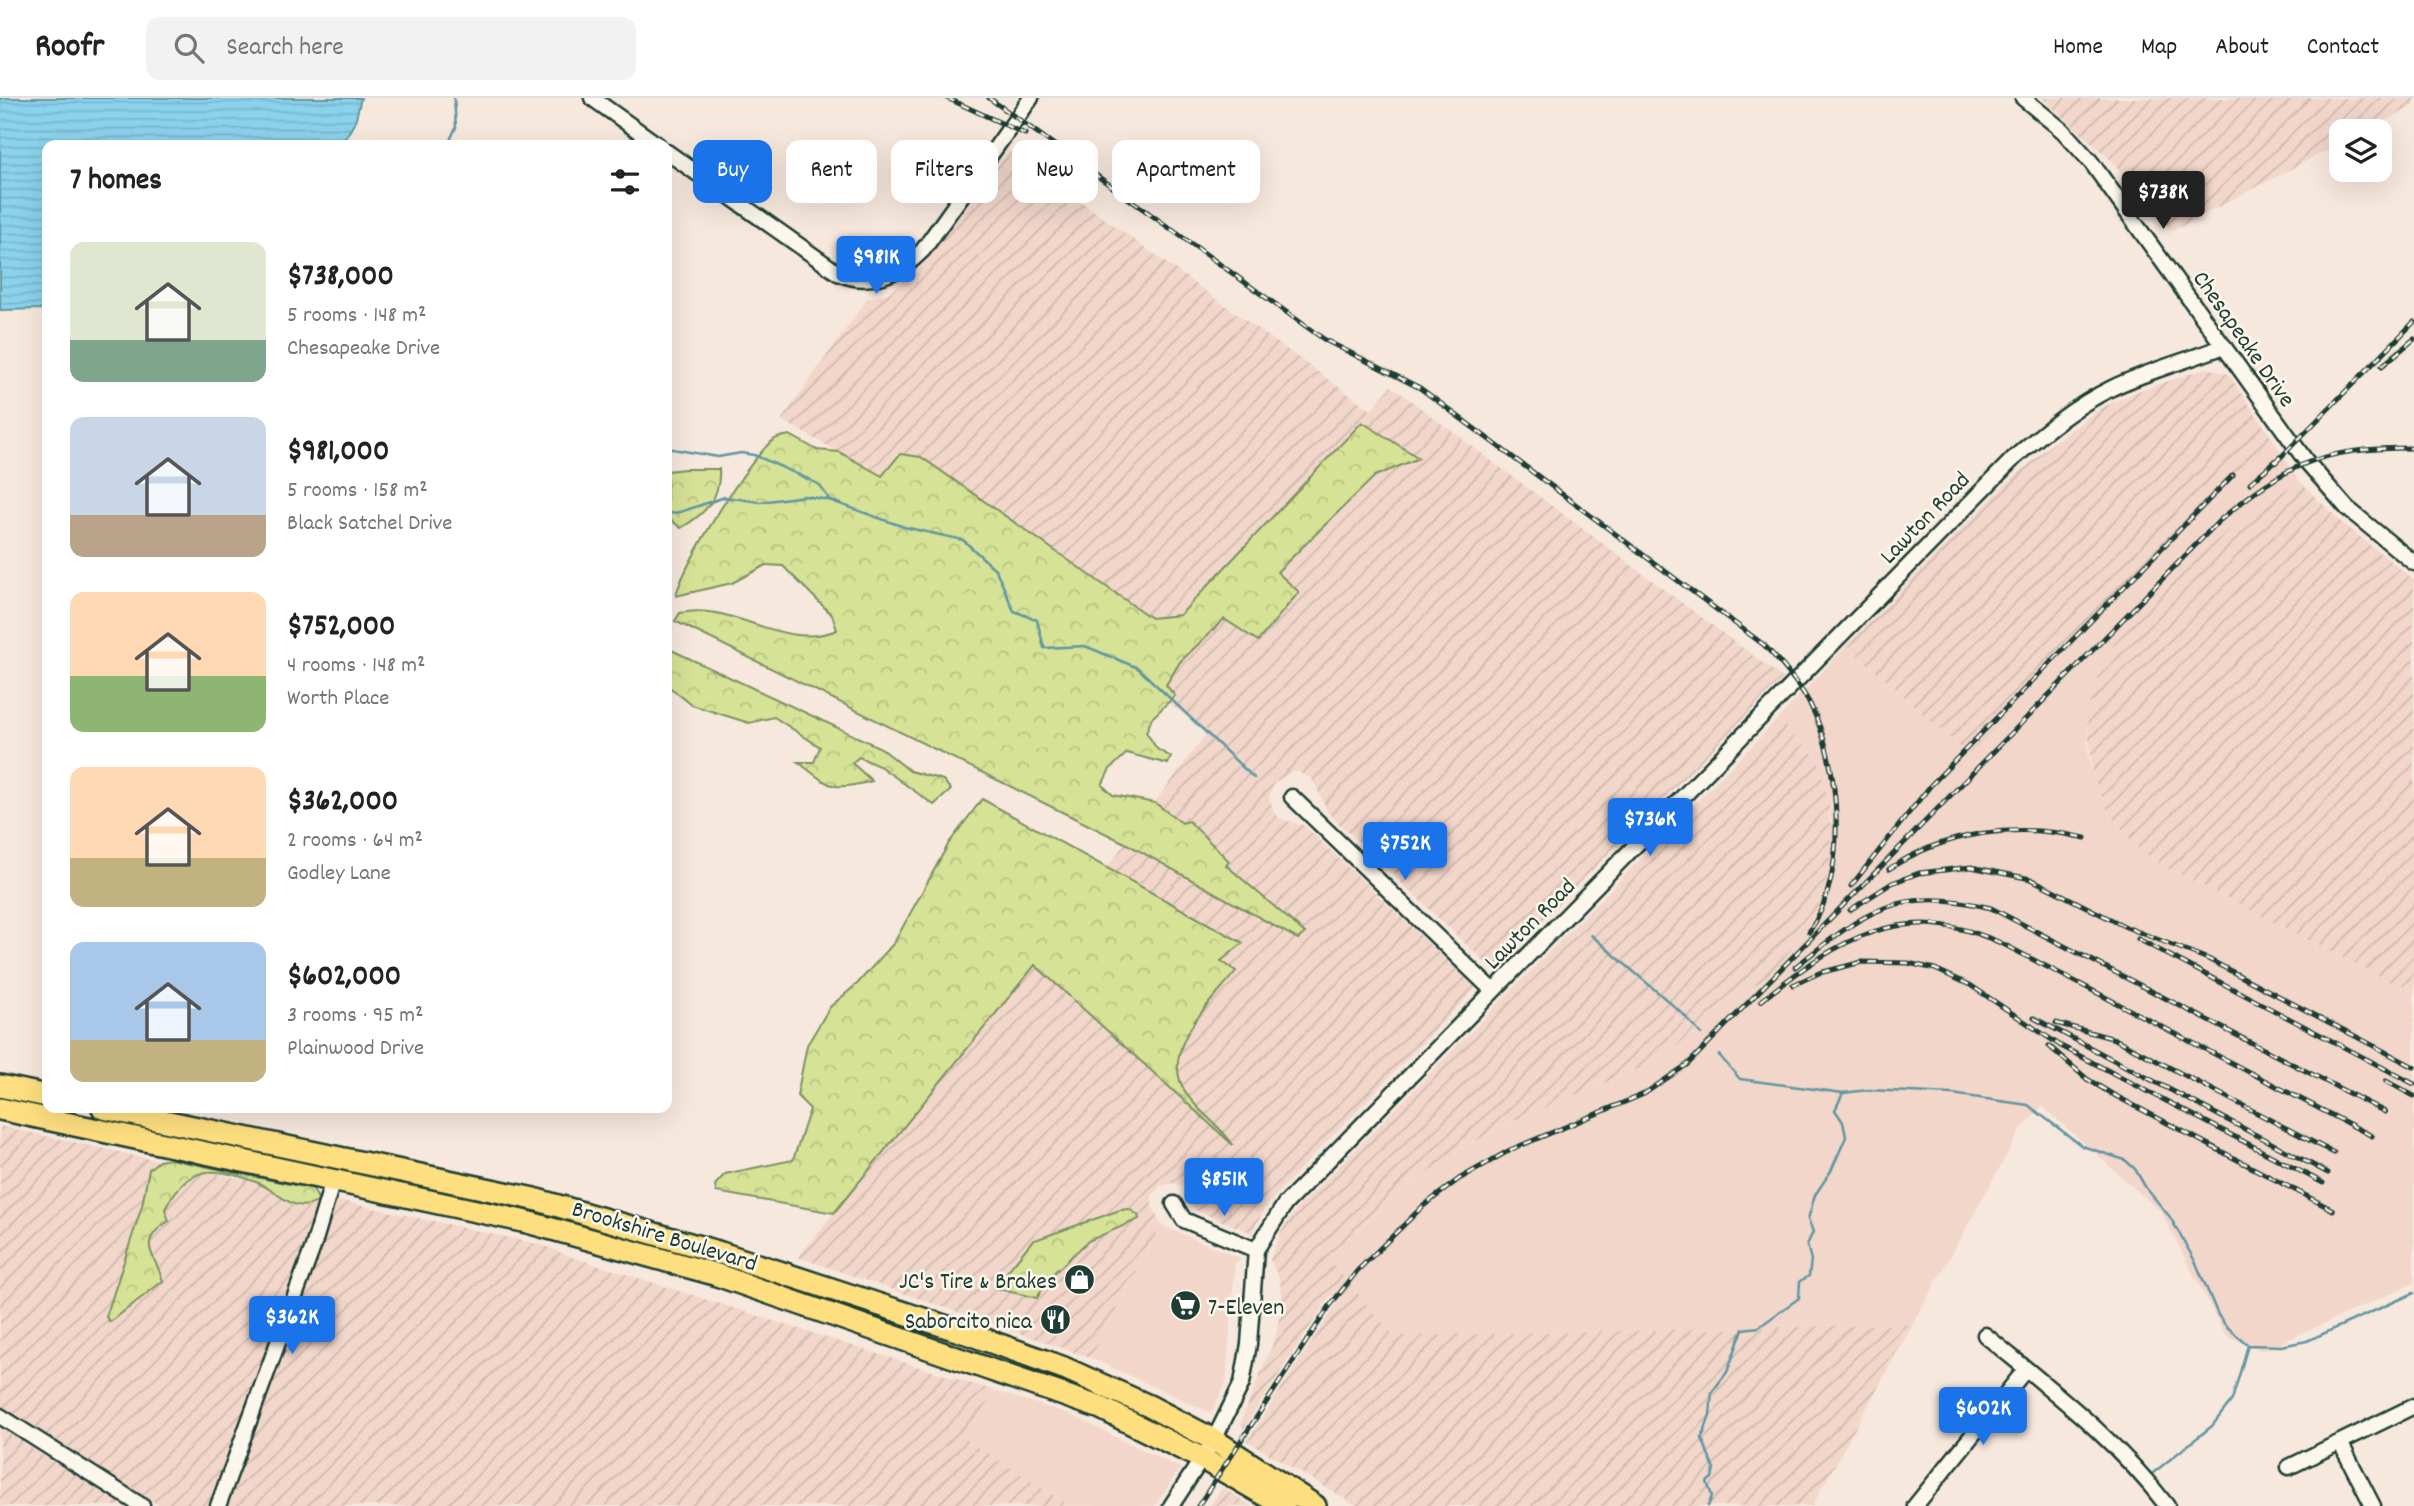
<!DOCTYPE html>
<html lang="en">
<head>
<meta charset="utf-8">
<style>
  body { margin:0; font-family:Dekko,sans-serif; background:#f2f2f2; color:#222; height:100vh; display:flex; flex-direction:column; font-size:26px; white-space:nowrap }
  * { box-sizing:border-box; margin:0 }
  p { font-size:23px; color:#767676 }
  .icon { flex:none; width:38px; height:38px; fill:none; stroke:currentColor; stroke-width:2; stroke-linecap:round; stroke-linejoin:round }
  .map { position:relative; flex:1; overflow:hidden }
  .panel { position:absolute; left:42px; top:42px; width:630px; height:973px; display:flex; flex-direction:column; background:#fff; border-radius:14px; box-shadow:0 7px 28px #0002 }
  .panel>* { flex:none }
  .banner { position:absolute; left:693px; top:42px; width:665px; height:63px; display:flex; gap:14px }
  .controls { position:absolute; left:2329px; top:21px; display:grid; gap:14px }
  .controls a { display:grid; place-items:center; width:63px; height:63px; border-radius:14px; background:#fff; box-shadow:0 7px 28px #0002; font-size:35px }
  .price { position:absolute; translate:-50% -60px; padding:0 16px; border-radius:7px; background:#1a73e8; color:#fff; font-size:23px; line-height:46px; filter:drop-shadow(0 2px 4px #0008) }
  .price::after { content:''; position:absolute; left:50%; top:42px; width:21px; height:16px; margin-left:-10px; background:inherit; clip-path:polygon(0 0,100% 0,50% 100%) }
  .price.on { background:#222; color:#fff }
  ul { padding:0; list-style:none }
  li { display:flex; align-items:center; gap:21px; height:175px; padding:0 28px }
  li span { display:grid; place-items:center; flex:none; width:196px; height:140px; border-radius:14px; color:#555 }
  li>.icon { margin-inline-start:auto }
  span .icon { width:84px; height:84px; fill:#fffc; stroke-width:1 }
  li b { font-size:30px }
  h2 { display:flex; justify-content:space-between; align-items:center; height:84px; padding:0 28px; font-size:30px }
  .chip { padding:0 24px; border-radius:14px; background:#fff; box-shadow:0 7px 28px #0002; font-size:24px; line-height:63px }
  .chip.on { background:#1a73e8; color:#fff }
  header { display:flex; align-items:center; gap:42px; box-sizing:border-box; height:98px; padding:0 35px; background:#fff; border-bottom:2px solid #e0e0e0 }
  header strong { font-size:33px }
  nav { display:flex; gap:38px; margin-inline-start:auto; font-size:24px }
  .search { width:490px; height:63px; background:#f2f2f2; display:flex; align-items:center; gap:18px; box-sizing:border-box; padding:0 24px; border-radius:14px; color:#767676; font-size:26px }
  .map>svg:first-child { display:block }
</style>
</head>
<body>
<header>
<strong>Roofr</strong>
<div class="search"><svg class="icon" aria-label="search" viewBox="0 0 24 24"><circle cx="10" cy="10" r="6"/><path d="M15 15l6 6"/></svg>Search here</div>
<nav><a>Home</a><a>Map</a><a>About</a><a>Contact</a></nav>
</header>
<div class="map">
<svg width="2414" height="1408" viewBox="0 0 2414 1408">
  <defs>
    <pattern id="industrial-furrows" width="10" height="10" patternUnits="userSpaceOnUse" patternTransform="scale(1.75)"><rect width="10" height="10" fill="#f2d6ca"/><path d="M-1 1l2-2M0 10L10 0M9 11l2-2" fill="none" stroke="#cfb9ae"/></pattern>
    <pattern id="forest-crowns" width="20" height="18" patternUnits="userSpaceOnUse" patternTransform="scale(1.75)"><rect width="20" height="18" fill="#d6e295"/><path d="M2 6a3 3 0 1 1 6 0M12 15a3 3 0 1 1 6 0" fill="none" stroke="#b7c381"/></pattern>
    <pattern id="water-rules" width="6" height="5" patternUnits="userSpaceOnUse" patternTransform="scale(1.75)"><rect width="6" height="5" fill="#8bd2ec"/><path d="M0 2.5h6" fill="none" stroke="#78b5cb"/></pattern>
  </defs>
  <rect width="100%" height="100%" fill="#f7e8dd"/>
  <filter id="ink" filterUnits="userSpaceOnUse"><feTurbulence type="fractalNoise" baseFrequency=".0143" numOctaves="2"/><feDisplacementMap in="SourceGraphic" scale="14" xChannelSelector="R" yChannelSelector="G"/><feConvolveMatrix kernelMatrix="1 2 1 2 8 2 1 2 1" color-interpolation-filters="sRGB"/></filter>
  <g filter="url(#ink)">
    <path fill="#f2d6ca" d="M 2274,343 L 2300,384 L 2271,399 L 2177,477 L 2116,543 L 2087,624 L 2088,654 L 2093,679 L 2110,717 L 2138,750 L 2156,764 L 2396,887 L 2414,887 L 2414,1185 L 2263,1253 L 2225,1237 L 2161,1114 L 2042,1008 L 2020,1033 L 1913,1226 L 1394,1238 L 1327,1159 L 1393,1098 L 1463,1050 L 1508,1025 L 1638,971 L 1677,948 L 1710,917 L 1772,876 L 1803,835 L 1831,723 L 1829,705 L 1817,660 L 1778,621 L 1847,547 L 1968,657 Z
      M 1161,1127 L 1242,1161 L 1235,1165 L 1226,1285 L 1211,1315 L 1091,1260 Z
      M 995,1293 L 1067,1315 L 1180,1370 L 1155,1408 L 1070,1408 L 963,1340 Z"/>
    <path fill="url(#industrial-furrows)" d="M 2042,0 L 2414,0 L 2414,8 L 2365,33 L 2342,33 L 2341,45 L 2172,133 L 2112,63 Z
      M 1009,52 L 1371,312 L 1391,288 L 1783,580 L 1493,872 L 1329,716 L 1312,681 L 1298,674 L 1291,674 L 1275,684 L 1269,699 L 1274,714 L 1281,721 L 1303,727 L 1311,734 L 1476,890 L 1281,1091 L 1264,1112 L 1252,1135 L 1195,1112 L 1186,1092 L 1181,1088 L 1173,1085 L 1160,1088 L 1152,1098 L 1152,1107 L 1161,1127 L 1091,1260 L 798,1159 L 1035,867 L 1208,633 L 1137,583 L 900,357 L 883,379 L 781,322 L 867,201 L 888,195 L 918,174 Z
      M 2207,270 L 2228,276 L 2274,343 L 1968,657 L 1847,547 L 2003,389 L 2053,345 L 2099,311 L 2135,294 Z
      M 2300,384 L 2340,423 L 2414,482 L 2414,887 L 2396,887 L 2156,764 L 2138,750 L 2110,717 L 2093,679 L 2087,624 L 2091,594 L 2115,543 L 2177,477 L 2224,436 L 2271,399 Z
      M 1778,621 L 1817,660 L 1829,705 L 1831,749 L 1829,771 L 1821,802 L 1803,835 L 1772,876 L 1710,917 L 1677,948 L 1638,971 L 1508,1025 L 1463,1050 L 1393,1098 L 1327,1159 L 1394,1238 L 1913,1226 L 1812,1408 L 1357,1408 L 1247,1343 L 1341,1199 L 1331,1197 L 1243,1331 L 1241,1323 L 1275,1240 L 1280,1217 L 1282,1196 L 1279,1180 L 1270,1162 L 1281,1134 L 1294,1114 Z
      M 0,1028 L 542,1147 L 572,1159 L 995,1293 L 964,1340 L 1070,1408 L 160,1408 L 0,1308 Z
      M 0,1330 L 31,1350 L 125,1408 L 0,1408 Z
      M 1222,1390 L 1252,1408 L 1210,1408 Z"/>
    <path fill="url(#forest-crowns)" stroke="#7a9064" stroke-width="2" d="M 1362,324 L 1419,360 L 1375,378 L 1277,474 L 1299,494 L 1258,543 L 1224,521 L 1180,564 L 1166,587 L 1175,598 L 1152,620 L 1146,634 L 1157,651 L 1171,659 L 1168,666 L 1127,655 L 1110,671 L 1102,687 L 1113,697 L 1155,705 L 1182,725 L 1189,723 L 1229,763 L 1226,767 L 1305,835 L 1298,841 L 1125,745 L 675,523 L 680,515 C 733,503 782,554 837,532 L 832,517 L 783,468 L 766,467 L 732,485 L 676,498 C 681,470 751,356 775,341 C 779,339 786,338 790,337 L 817,352 L 839,354 L 882,378 L 900,356 L 921,359 L 1151,520 L 1180,517 Z
      M 685,371 L 719,371 C 721,400 705,416 681,430 L 667,419 L 667,373 Z
      M 667,550 L 881,650 L 910,673 L 943,682 L 951,692 L 934,707 L 881,669 L 859,659 L 852,665 L 872,683 C 831,694 831,689 798,664 L 814,664 L 820,649 L 774,619 L 749,625 L 692,607 L 667,587 Z
      M 982,701 L 1243,845 L 1221,863 L 1236,873 C 1212,904 1157,951 1186,995 C 1198,1014 1220,1027 1233,1047 L 1035,867 L 834,1115 L 716,1094 L 715,1087 L 725,1076 L 793,1062 L 810,1011 L 797,998 L 807,947 L 830,909 L 857,886 L 894,845 L 949,745 Z
      M 170,1061 L 313,1091 L 319,1103 C 293,1118 279,1093 256,1084 C 212,1067 187,1068 165,1111 L 169,1123 C 135,1144 155,1156 163,1183 L 110,1224 L 106,1219 L 142,1108 L 149,1071 L 159,1063 Z
      M 1129,1111 L 1138,1117 L 1139,1121 L 1088,1143 L 1050,1179 L 1037,1200 L 994,1190 L 1032,1143 L 1120,1112 Z"/>
    <path fill="url(#water-rules)" stroke="#6096a2" stroke-width="2" d="M 0,0 L 361,0 L 355,24 L 341,47 L 47,47 L 47,211 L 0,212 Z"/>
    <g fill="none" stroke-linecap="round" stroke-linejoin="round">
      <path stroke="#6096a2" stroke-width="2.5" d="M 448,47 L 456,29 L 454,0
        M 667,350 L 718,359 L 741,355 L 754,357 L 808,381 L 819,387 L 831,403
        M 667,416 L 680,414 L 725,399 L 760,404 L 805,398 L 829,402 L 904,429 L 963,442 L 996,472 L 1014,513 L 1037,522 L 1044,550 L 1085,548 L 1138,570 L 1254,680
        M 1591,837 L 1683,916 L 1701,936
        M 1719,957 L 1740,981 L 1843,995 L 1868,992 L 1952,996 L 2028,1007 L 2082,1048 L 2125,1062 L 2135,1071 L 2146,1090 L 2170,1119 L 2196,1165 L 2218,1217 L 2226,1228 L 2248,1247 L 2281,1248 L 2307,1243 L 2414,1195
        M 2153,1375 L 2212,1328 L 2232,1302 L 2248,1247
        M 1708,1408 L 1712,1398 L 1707,1384 L 1712,1380 L 1714,1371 L 1702,1340 L 1710,1317 L 1712,1294 L 1727,1274 L 1743,1231 L 1759,1229 L 1799,1200 L 1800,1183 L 1809,1178 L 1811,1162 L 1807,1147 L 1813,1134 L 1808,1121 L 1815,1097 L 1831,1073 L 1846,1039 L 1843,1024 L 1835,1012 L 1843,995"/>
      <defs>
        <path id="minor" d="M 592,0 L 658,47
          M 2023,0 L 2063,33 L 2091,64 L 2306,363 L 2347,410 L 2414,465
          M 667,54 L 838,175 C 870,189 900,176 923,152 L 1031,0
          M 1292,699 L 1493,893
          M 1174,1106 L 1184,1122 L 1256,1152
          M 1985,1237 C 2050,1291 2116,1341 2167,1408
          M 0,1318 L 142,1408
          M 2340,1344 L 2373,1408
          M 2289,1369 L 2414,1308
          M 218,1408 L 313,1149 L 333,1082
          M 1171,1408 L 1214,1342 L 1242,1285 L 1249,1246 L 1256,1152 L 1285,1106 L 2014,360 C 2045,333 2075,308 2112,290 C 2147,273 2187,263 2224,248
          M 1915,1408 L 2026,1271"/>
        <path id="highway" d="M 0,988 L 47,998
          M 103,1010 L 534,1101 L 721,1155 L 972,1237 L 1064,1270 L 1149,1308 L 1214,1342 L 1315,1408
          M 0,1011 L 527,1124 L 714,1176 L 1101,1310 L 1203,1361 L 1284,1408"/>
      </defs>
      <use href="#minor" stroke="#1f3d34" stroke-width="19"/>
      <use href="#highway" stroke="#1f3d34" stroke-width="26"/>
      <use href="#minor" stroke="#fbf7ec" stroke-width="14"/>
      <use href="#highway" stroke="#fedf80" stroke-width="21"/>
      <defs>
        <path id="rail" d="M 947,0 L 1025,36
          M 989,0 L 1325,242 L 1420,290 L 1764,547 C 1781,565 1798,584 1810,606 C 1841,667 1849,777 1809,834
          M 2382,268 L 2414,241
          M 2275,365 L 2414,224
          M 2250,385 L 2280,359
          M 1889,771 C 1946,733 2018,724 2085,740
          M 1851,788 L 1931,687 L 2233,377
          M 1850,812 L 1892,785 L 1919,775 L 1971,769 L 2031,781 L 2126,829 L 2208,861 L 2414,969
          M 2138,841 L 2414,986
          M 1795,869 C 1866,813 1898,787 1991,810 L 2385,1014
          M 1793,887 L 1819,875 L 1862,864 L 1908,865 L 1935,871 L 1970,887 L 2061,948 L 2323,1085
          M 1761,903 C 1839,840 1905,799 2005,847 L 2372,1038
          M 2034,920 L 2328,1075
          M 2056,925 L 2115,941 L 2334,1055
          M 2049,948 L 2087,981 L 2112,996 L 2333,1112
          M 2386,983 L 2414,998
          M 1198,1408 L 1329,1209 L 1357,1173 L 1422,1109 L 1459,1081 L 1510,1052 L 1644,996 L 1688,966 L 2219,423 C 2288,364 2323,350 2414,350"/>
      </defs>
      <use href="#rail" stroke="#1f3d34" stroke-width="5"/>
      <use href="#rail" stroke="#fbf7ec" stroke-width="2.5" stroke-dasharray="8" stroke-linecap="butt"/>
    </g>
  </g>
  <defs>
    <symbol id="shop-disc" viewBox="-11 -11 22 22"><circle r="9.5" fill="#1f3d34" stroke="#fbf7ec"/><path d="M-5-2.5h2.3a2.7 3.5 0 0 1 5.4 0H5L5.5 6h-11ZM-1.5-2.5h3a1.5 2.3 0 0 0-3 0Z" fill="#fff"/></symbol>
    <symbol id="supermarket-disc" viewBox="-11 -11 22 22"><circle r="9.5" fill="#1f3d34" stroke="#fbf7ec"/><path d="M-6-5.5h2.5l.6 2H6L4.5 2H-2.5L-4.4-4H-6ZM-1.5 3.2a1.3 1.3 0 1 0 .1 0ZM3 3.2a1.3 1.3 0 1 0 .1 0Z" fill="#fff"/></symbol>
    <symbol id="restaurant-disc" viewBox="-11 -11 22 22"><circle r="9.5" fill="#1f3d34" stroke="#fbf7ec"/><path d="M-5-6h1v4h1v-4h1v4h1v-4h1v5L-1.5 .5V6h-2V.5L-5-1ZM5-6V6H3V1.5H1.5Q1.5-4 5-6Z" fill="#fff"/></symbol>
  </defs>
  <g fill-rule="evenodd">
    <use href="#shop-disc" x="1062" y="1164" width="35" height="35"/>
    <use href="#supermarket-disc" x="1168" y="1190" width="35" height="35"/>
    <use href="#restaurant-disc" x="1038" y="1204" width="35" height="35"/>
  </g>
  <g text-anchor="middle" stroke-width="5" stroke-linejoin="round" paint-order="stroke">
    <g font-size="24" fill="#1f3d34" stroke="#fbf7ec">
      <text transform="translate(2245 240) rotate(55)" y="8">Chesapeake Drive</text>
      <text transform="translate(1924 419) rotate(-46)" y="8">Lawton Road</text>
      <text transform="translate(1529 825) rotate(-45)" y="8">Lawton Road</text>
      <text transform="translate(665 1137) rotate(17)" y="8">Brookshire Boulevard</text>
    </g>
    <g font-size="24" fill="#1f3d34" stroke="#fbf7ec" text-anchor="end">
      <text x="1057" y="1190">JC's Tire &amp; Brakes</text>
      <text x="1208" y="1216" text-anchor="start">7-Eleven</text>
      <text x="1032" y="1230">Saborcito nica</text>
    </g>
  </g>
</svg>
<div class="controls">
<a><svg class="icon" aria-label="layers" viewBox="0 0 24 24"><path d="M12 4l9 5-9 5-9-5zM3 14l9 5 9-5"/></svg></a>
</div>
<b class="price on" style="left:2163px;top:133px">$738K</b>
<b class="price" style="left:876px;top:198px">$981K</b>
<b class="price" style="left:1650px;top:760px">$736K</b>
<b class="price" style="left:1405px;top:784px">$752K</b>
<b class="price" style="left:1224px;top:1120px">$851K</b>
<b class="price" style="left:292px;top:1258px">$362K</b>
<b class="price" style="left:1983px;top:1349px">$602K</b>
<div class="banner">
<a class="chip on">Buy</a>
<a class="chip">Rent</a>
<a class="chip">Filters</a>
<a class="chip">New</a>
<a class="chip">Apartment</a>
</div>
<section class="panel">
<h2>7 homes<svg class="icon" aria-label="filters" viewBox="0 0 24 24"><path d="M4 7h16M4 17h16"/><circle cx="9" cy="7" r="2"/><circle cx="15" cy="17" r="2"/></svg></h2>
<ul>
<li><span style="background:linear-gradient(#dfe7d0 70%,#7fa58c 0)"><svg class="icon" aria-label="home" viewBox="0 0 24 24"><path d="M3 11l9-7 9 7M6 9v11h12V9"/></svg></span><div><b>$738,000</b><p>5 rooms · 148 m²</p><p>Chesapeake Drive</p></div></li>
<li><span style="background:linear-gradient(#c9d6e8 70%,#b9a48a 0)"><svg class="icon" aria-label="home" viewBox="0 0 24 24"><path d="M3 11l9-7 9 7M6 9v11h12V9"/></svg></span><div><b>$981,000</b><p>5 rooms · 158 m²</p><p>Black Satchel Drive</p></div></li>
<li><span style="background:linear-gradient(#ffd9b3 60%,#8fb573 0)"><svg class="icon" aria-label="home" viewBox="0 0 24 24"><path d="M3 11l9-7 9 7M6 9v11h12V9"/></svg></span><div><b>$752,000</b><p>4 rooms · 148 m²</p><p>Worth Place</p></div></li>
<li><span style="background:linear-gradient(#ffd9b3 65%,#c2b280 0)"><svg class="icon" aria-label="home" viewBox="0 0 24 24"><path d="M3 11l9-7 9 7M6 9v11h12V9"/></svg></span><div><b>$362,000</b><p>2 rooms · 64 m²</p><p>Godley Lane</p></div></li>
<li><span style="background:linear-gradient(#a9c7e8 70%,#c2b280 0)"><svg class="icon" aria-label="home" viewBox="0 0 24 24"><path d="M3 11l9-7 9 7M6 9v11h12V9"/></svg></span><div><b>$602,000</b><p>3 rooms · 95 m²</p><p>Plainwood Drive</p></div></li>
</ul>
</section>
</div>
</body>
</html>
